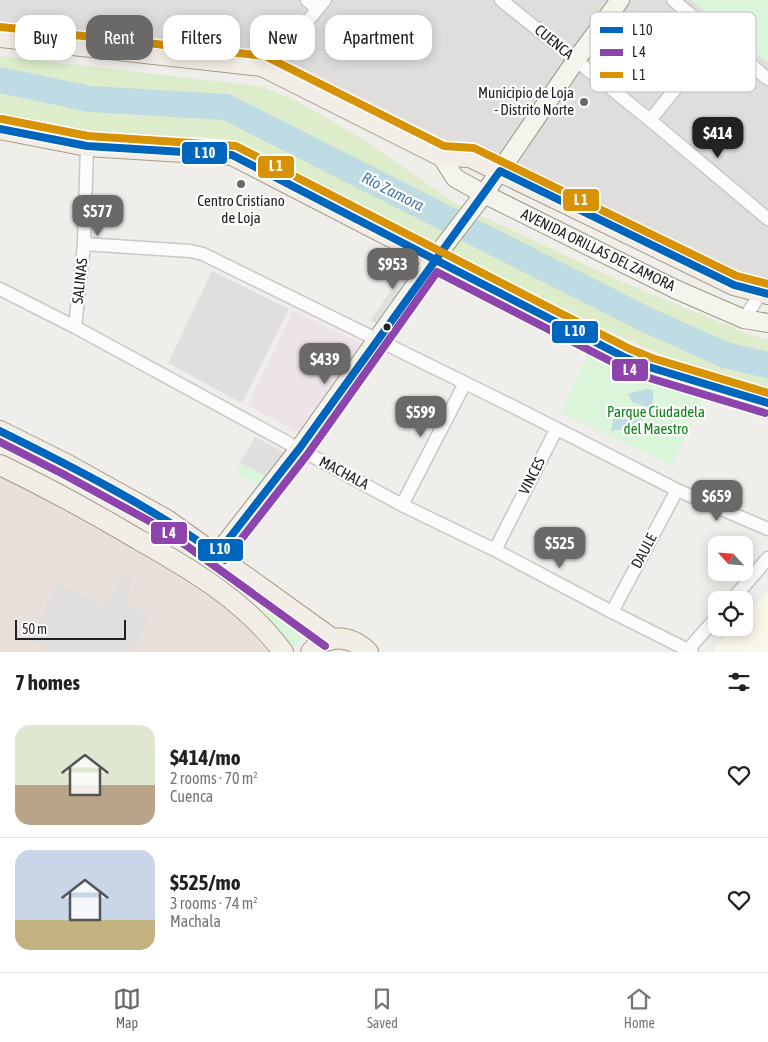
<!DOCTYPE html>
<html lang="en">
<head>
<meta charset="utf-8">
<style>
  body { margin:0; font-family:"Asap Condensed",sans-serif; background:#f2f2f2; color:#222; height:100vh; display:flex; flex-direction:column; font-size:19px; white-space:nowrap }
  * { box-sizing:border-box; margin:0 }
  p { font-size:16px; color:#767676 }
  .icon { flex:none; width:28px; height:28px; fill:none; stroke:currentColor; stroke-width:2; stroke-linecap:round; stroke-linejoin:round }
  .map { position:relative; height:652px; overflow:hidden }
  .drawer { display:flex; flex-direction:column; background:#fff; flex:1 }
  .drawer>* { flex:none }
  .guide { position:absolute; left:15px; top:15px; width:500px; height:45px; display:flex; gap:10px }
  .needle { width:32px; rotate:296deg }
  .controls { position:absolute; left:708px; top:536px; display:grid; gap:10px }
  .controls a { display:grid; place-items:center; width:45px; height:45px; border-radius:10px; background:#fff; box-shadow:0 2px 12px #0003; font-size:25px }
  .scale { position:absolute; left:15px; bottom:12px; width:111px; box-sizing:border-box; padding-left:5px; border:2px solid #222; border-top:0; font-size:14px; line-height:18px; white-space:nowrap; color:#222; -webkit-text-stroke:4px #fff; paint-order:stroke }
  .price { position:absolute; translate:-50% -42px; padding:0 11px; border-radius:10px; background:#6a6968; color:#fff; font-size:16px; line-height:32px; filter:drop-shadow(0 1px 2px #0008) }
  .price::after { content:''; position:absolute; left:50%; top:30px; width:15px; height:11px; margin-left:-8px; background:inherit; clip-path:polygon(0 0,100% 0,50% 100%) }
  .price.current { background:#222; color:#fff }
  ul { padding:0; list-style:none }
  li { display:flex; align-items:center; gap:15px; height:125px; padding:0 15px }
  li+li { border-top:1px solid #e0e0e0 }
  li span { display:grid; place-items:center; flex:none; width:140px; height:100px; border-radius:15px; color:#555 }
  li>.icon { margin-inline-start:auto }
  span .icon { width:60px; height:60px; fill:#fffc; stroke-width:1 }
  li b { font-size:21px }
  h2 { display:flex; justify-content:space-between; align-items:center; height:60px; padding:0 15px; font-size:21px }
  .chip { padding:0 18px; border-radius:15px; background:#fff; box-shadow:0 2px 12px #0003; font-size:18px; line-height:45px }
  .chip.current { background:#6a6968; color:#fff }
  .dock { display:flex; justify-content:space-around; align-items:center; height:70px; border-top:1px solid #e0e0e0; background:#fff; font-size:14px; color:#767676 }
  .dock a { display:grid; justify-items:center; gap:2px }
  .dock .current { color:#6a6968 }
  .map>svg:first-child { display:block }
</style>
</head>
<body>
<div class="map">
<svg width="768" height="652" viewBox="0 0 768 652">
  <rect width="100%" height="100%" fill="#f0eeeb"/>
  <path fill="#dfdedc" d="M 0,0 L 768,0 L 768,296 L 256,60 L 0,25 Z"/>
  <path fill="#ede4e9" d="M 293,311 L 361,343 L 299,433 L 247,405 Z"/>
  <path fill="#f8f7e8" d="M 768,591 L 768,652 L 715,652 L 714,647 L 733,628 L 744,628 L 744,616 Z"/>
  <path fill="#eae0db" d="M 0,476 L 44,497 L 189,579 L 219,600 L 259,640 L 268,652 L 0,652 Z"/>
  <path fill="#ddeccb" d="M 0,56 L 259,86 L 297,101 L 364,140 L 455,203 L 620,281 L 748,334 L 768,340 L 768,393 L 692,368 L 565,312 L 287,173 L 200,137 L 101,142 L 0,131 Z"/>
  <path fill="#daf5da" d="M 691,0 L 768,0 L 768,63 Z
    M 588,354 L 647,383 L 703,399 L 672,466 L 560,413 Z
    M 240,463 L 266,476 L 259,485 L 235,473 Z
    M 262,610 L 312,633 L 291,648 Z"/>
  <path fill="#e0dfde" d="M 371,86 L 409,105 L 401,120 L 362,101 Z
    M 436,123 L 475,144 L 469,155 L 430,135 Z
    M 709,220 L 731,234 L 709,260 L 686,249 Z
    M 410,263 L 418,267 L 378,324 L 370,321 Z
    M 212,271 L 289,309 L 242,403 L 168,363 Z
    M 255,437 L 284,452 L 266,476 L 240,463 Z
    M 123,570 L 135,576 L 124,602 L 151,615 L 134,652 L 51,652 L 30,642 L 57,583 L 107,606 Z"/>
  <path fill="#bfdbe3" d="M 646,389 L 653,390 L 653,399 L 651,408 L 632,402 L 628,394 Z
    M 616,409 L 637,417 L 645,418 L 623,429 L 611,431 Z"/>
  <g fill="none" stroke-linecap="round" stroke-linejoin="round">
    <path stroke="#bfdbe3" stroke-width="26" d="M 0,80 L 90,99 L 226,107 L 647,320 L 725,355 L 768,365"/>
    <defs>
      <path id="minor" d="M 307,0 L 317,9
        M 501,0 L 650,120 L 768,219
        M 673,0 L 768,79
        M 268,69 L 325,0
        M 650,120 L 718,37
        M 84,244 L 190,251 L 203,254 L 510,405 L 677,490 L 768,529
        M 0,289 L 75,327 L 402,505 L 495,550 L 612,612 L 692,652
        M 744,319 L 765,287
        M 75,327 L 84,244 L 87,146
        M 402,505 L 465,383
        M 495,550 L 556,430
        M 732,600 L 768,558
        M 612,612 L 677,490
        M 686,652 L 716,618"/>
      <path id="secondary" d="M 441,156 L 455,178 L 484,194 L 675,289 L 744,319 L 768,323
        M 217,554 L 299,449 L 434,259 L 484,194 L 576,60 L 620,0"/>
      <path id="primary" d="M 0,37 L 262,66 L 441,156 L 470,157 L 734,285 L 768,294
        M 0,129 L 87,146 L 232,155 L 626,358 L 649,367 L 768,403
        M 0,431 L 68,465 L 167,520 L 331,638
        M 0,465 C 46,487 90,511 134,537 C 190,569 244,599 283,652
        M 311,652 C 327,633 351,635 368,652"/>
    </defs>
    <use href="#minor" stroke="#c9c8c7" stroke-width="15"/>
    <use href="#secondary" stroke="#999a82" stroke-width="20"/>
    <use href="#primary" stroke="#a79c86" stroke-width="22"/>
    <use href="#minor" stroke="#fdfcfc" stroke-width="12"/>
    <use href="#secondary" stroke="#f4f4ed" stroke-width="18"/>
    <use href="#primary" stroke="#f3ede7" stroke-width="20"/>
    <defs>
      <path id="bus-1" d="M 0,129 L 87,146 L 232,155 L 626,358 L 649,367 L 768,403
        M 0,431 C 75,468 149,506 217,554 L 299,449 L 500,171 L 734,285 L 768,294"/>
      <path id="bus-2" d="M 0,442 L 63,474 L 162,528 L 325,646
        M 225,560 L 307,455 L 437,272 L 622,367 L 646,377 L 765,413"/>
      <path id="bus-3" d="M 1,27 L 265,56 L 444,146 L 474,148 L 737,276 L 768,284
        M 2,119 L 88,136 L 236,146 L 630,349 L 652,358 L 768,393"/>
    </defs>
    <use href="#bus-1" stroke="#fff" stroke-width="11"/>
    <use href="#bus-2" stroke="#fff" stroke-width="11"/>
    <use href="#bus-3" stroke="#fff" stroke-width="11"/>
    <use href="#bus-1" stroke="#0065bd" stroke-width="8"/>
    <use href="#bus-2" stroke="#8e44ad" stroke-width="8"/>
    <use href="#bus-3" stroke="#d79205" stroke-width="8"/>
  </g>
  <g fill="#6a6968" stroke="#fff" stroke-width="2">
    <circle cx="584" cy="102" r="5"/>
    <circle cx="241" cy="184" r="5"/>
  </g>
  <circle fill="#222" stroke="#fff" stroke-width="2" cx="387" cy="327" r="4.5"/>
  <g text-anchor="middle" stroke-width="4.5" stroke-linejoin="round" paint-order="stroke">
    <g font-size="15" fill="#222" stroke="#fff">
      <text transform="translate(554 42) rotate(39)" y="5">CUENCA</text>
      <text transform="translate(598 250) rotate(26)" y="5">AVENIDA ORILLAS DEL ZAMORA</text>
      <text transform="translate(80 281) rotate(-84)" y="5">SALINAS</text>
      <text transform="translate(344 473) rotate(28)" y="5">MACHALA</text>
      <text transform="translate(532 476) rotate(-63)" y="5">VINCES</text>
      <text transform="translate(644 551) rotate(-62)" y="5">DAULE</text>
    </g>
    <g font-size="15" fill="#222" stroke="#fff" text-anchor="end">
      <text x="574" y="98">Municipio de Loja<tspan x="574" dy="17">- Distrito Norte</tspan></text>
      <text x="241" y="206" text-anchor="middle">Centro Cristiano<tspan x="241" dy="17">de Loja</tspan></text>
    </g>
    <g font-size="15" fill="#0c8416" stroke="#fff">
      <text x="656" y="417">Parque Ciudadela<tspan x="656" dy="17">del Maestro</tspan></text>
    </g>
    <g font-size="16" font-style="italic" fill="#4a7aab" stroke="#fff">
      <text transform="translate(393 191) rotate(27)" y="6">Río Zamora</text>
    </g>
  </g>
  <rect x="590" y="12" width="166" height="80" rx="8" fill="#fff" stroke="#bdbdbd" stroke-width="1"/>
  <rect x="600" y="27" width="23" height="6" fill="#0065bd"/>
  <rect x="600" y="49" width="23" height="7" fill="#8e44ad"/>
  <rect x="600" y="72" width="23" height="6" fill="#d79205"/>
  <g font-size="14" fill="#222">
    <text x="632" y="35">L 10</text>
    <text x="632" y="57">L 4</text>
    <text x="632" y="80">L 1</text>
  </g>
  <g stroke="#fff" stroke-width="2">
    <rect x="181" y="141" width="47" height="24" rx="5" fill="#0065bd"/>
    <rect x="257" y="155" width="38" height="24" rx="5" fill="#d79205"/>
    <rect x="562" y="188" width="38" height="24" rx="5" fill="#d79205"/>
    <rect x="551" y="320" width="48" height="24" rx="5" fill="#0065bd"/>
    <rect x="611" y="358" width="38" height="24" rx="5" fill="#8e44ad"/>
    <rect x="150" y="521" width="38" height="24" rx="5" fill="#8e44ad"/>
    <rect x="197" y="538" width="47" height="24" rx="5" fill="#0065bd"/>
  </g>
  <g font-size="14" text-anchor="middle" font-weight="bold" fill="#fff">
    <text x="205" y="158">L 10</text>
    <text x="276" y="171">L 1</text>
    <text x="581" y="205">L 1</text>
    <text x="575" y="336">L 10</text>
    <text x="630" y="375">L 4</text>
    <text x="169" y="538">L 4</text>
    <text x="220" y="554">L 10</text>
  </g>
</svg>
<div class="controls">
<a><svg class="needle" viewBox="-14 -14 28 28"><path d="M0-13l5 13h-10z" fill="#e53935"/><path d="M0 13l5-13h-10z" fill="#767676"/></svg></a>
<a><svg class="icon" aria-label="locate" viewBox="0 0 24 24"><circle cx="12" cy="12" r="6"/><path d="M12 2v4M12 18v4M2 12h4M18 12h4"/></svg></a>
</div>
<div class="scale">50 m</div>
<b class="price current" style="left:718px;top:159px">$414</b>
<b class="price" style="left:98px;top:237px">$577</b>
<b class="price" style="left:393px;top:290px">$953</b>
<b class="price" style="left:325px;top:385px">$439</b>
<b class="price" style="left:421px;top:438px">$599</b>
<b class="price" style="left:717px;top:522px">$659</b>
<b class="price" style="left:560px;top:569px">$525</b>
<div class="guide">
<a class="chip">Buy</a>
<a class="chip current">Rent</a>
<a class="chip">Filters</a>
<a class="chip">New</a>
<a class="chip">Apartment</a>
</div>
</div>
<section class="drawer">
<h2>7 homes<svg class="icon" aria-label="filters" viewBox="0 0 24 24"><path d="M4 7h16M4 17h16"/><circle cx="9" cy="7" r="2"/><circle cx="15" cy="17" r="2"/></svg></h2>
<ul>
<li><span style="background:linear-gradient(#dfe7d0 60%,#b9a48a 0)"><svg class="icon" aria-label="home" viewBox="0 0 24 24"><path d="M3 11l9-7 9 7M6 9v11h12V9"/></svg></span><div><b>$414/mo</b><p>2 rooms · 70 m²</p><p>Cuenca</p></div><svg class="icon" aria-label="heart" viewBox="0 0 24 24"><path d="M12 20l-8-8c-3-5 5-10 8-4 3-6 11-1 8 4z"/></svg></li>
<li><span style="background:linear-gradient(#c9d6e8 70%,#c2b280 0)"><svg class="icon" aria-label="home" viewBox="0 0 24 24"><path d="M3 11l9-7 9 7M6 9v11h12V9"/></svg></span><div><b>$525/mo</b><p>3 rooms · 74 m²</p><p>Machala</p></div><svg class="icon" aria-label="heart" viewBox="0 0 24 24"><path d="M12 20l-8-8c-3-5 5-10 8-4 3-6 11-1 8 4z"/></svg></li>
</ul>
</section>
<nav class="dock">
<a class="current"><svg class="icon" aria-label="map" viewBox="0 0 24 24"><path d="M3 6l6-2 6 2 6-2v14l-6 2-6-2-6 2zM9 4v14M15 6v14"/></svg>Map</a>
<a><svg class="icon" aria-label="saved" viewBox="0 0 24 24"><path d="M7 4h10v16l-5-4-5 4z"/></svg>Saved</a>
<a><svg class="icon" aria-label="home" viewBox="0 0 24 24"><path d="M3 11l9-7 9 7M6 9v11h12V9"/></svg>Home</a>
</nav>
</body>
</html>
